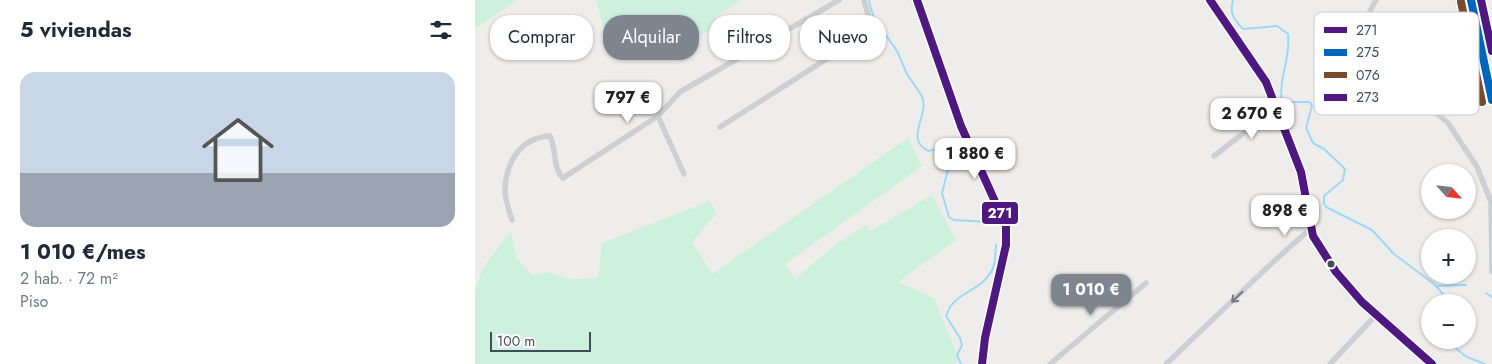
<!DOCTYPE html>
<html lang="es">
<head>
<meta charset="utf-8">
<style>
  body { margin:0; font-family:Jost,sans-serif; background:#f2f2f3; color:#1f2937; height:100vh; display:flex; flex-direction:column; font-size:19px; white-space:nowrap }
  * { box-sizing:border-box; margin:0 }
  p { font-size:16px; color:#747a83 }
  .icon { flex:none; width:28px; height:28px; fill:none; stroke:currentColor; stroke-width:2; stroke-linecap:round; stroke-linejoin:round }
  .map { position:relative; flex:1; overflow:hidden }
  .side { display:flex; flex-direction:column; background:#fff; width:475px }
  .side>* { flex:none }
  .hud { position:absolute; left:15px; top:15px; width:475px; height:45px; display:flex; gap:10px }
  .needle { width:32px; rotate:117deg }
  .buttons { position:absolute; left:946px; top:164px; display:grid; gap:10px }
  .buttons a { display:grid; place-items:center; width:55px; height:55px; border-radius:50%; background:#fff; box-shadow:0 1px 4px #0004; font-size:25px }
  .scale { position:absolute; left:15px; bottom:12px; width:101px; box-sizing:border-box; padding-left:5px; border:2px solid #424d5b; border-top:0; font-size:14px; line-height:18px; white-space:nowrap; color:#424d5b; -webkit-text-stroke:4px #fff; paint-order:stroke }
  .price { position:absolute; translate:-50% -42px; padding:0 11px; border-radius:10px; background:#fff; color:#222; font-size:16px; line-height:32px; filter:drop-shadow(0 1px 2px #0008) }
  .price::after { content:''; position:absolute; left:50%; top:30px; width:15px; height:11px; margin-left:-8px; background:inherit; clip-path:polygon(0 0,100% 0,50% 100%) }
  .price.active { background:#7e858e; color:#fff }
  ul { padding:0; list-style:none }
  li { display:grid; align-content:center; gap:10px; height:265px; padding:0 20px }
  li span { display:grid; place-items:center; height:155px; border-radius:15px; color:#555 }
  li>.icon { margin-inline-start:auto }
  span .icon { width:90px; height:90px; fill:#fffc; stroke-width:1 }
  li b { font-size:21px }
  h2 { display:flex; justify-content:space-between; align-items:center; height:60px; padding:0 20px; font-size:21px }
  .pill { padding:0 18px; border-radius:20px; background:#fff; box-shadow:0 1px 4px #0004; font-size:18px; line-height:45px }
  .pill.active { background:#7e858e; color:#fff }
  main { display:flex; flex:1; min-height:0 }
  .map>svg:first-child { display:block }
</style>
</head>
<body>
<main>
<section class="side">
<h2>5 viviendas<svg class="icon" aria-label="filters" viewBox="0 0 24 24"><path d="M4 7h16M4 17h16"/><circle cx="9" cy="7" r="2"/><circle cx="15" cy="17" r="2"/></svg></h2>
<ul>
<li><span style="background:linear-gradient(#c9d6e8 65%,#9aa5b1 0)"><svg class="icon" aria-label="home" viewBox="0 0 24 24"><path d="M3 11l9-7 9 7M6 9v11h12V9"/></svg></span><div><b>1 010 €/mes</b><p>2 hab. · 72 m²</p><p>Piso</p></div></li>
</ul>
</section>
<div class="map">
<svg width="1017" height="364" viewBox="0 0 1017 364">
  <rect width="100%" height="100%" fill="#eeedec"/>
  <path fill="#cef1de" d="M 0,0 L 42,0 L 0,29 Z
    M 121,0 L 264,0 L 264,2 L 241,16 L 235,30 L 198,51 L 174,39 L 132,40 Z
    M 433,138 L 447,166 L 310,264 L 320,279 L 360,245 L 391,225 L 396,231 L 457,195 L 481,240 L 423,282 L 459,298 L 482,355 L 481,364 L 0,364 L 0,291 L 7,269 L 36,231 L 41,258 L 57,275 L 72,272 L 93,279 L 123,278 L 127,243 L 235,201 L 241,214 L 217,242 L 237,274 Z"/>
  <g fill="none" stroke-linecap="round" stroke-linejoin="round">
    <path stroke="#9dd9f4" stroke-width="2" d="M 394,0 C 397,23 412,34 423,53 C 426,60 429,68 432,74 C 437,82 443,89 447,97 C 455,115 428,140 454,151 L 476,145 L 475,162 L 467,193 L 474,217 L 479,220 L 512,222 L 516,225
      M 758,0 C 754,14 759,19 768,29 L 802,26 L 813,34 C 816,58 803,79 807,102 L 835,102 L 837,106 L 831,128 L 838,143 L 849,149 L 870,169 L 868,180 L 849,196 L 849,203 L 851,207 L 897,230 L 919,254 L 959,284 L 968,294 L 968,302
      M 961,286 L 991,285
      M 1011,293 L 1017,297
      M 970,340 L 992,357 L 1010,364
      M 486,364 L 482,355 L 487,345 L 485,338 L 471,316 C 478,291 508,292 518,268 C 521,261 520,252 521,245"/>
    <path stroke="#cdcfd3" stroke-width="5.5" d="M 442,0 L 486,126 L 524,207 L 531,226 L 531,245 L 510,338 L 507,364
      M 901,0 L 893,15 L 894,22 L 914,42 L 948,102 L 973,123 L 1002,167 L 1016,202 L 1017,272
      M 183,116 L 209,174
      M 245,127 L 397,30 L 389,0
      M 739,156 L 802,107
      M 37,220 C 34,211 30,199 30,190 C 31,162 45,138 75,136 C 82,150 77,167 88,178 L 183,116 L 205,92 L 364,0
      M 575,364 L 671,283
      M 691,364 L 797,263 L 835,229
      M 855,364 L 901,315"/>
    <path stroke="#cccfd3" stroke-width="8" d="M 735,0 L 791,82 L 826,172 L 838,236 L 861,272 L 887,302 L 957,364"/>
    <path stroke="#c6cacf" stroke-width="9" d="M 996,0 L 1017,100"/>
    <defs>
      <path id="bus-1" d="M 442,0 L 486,126 L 531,226 L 531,245 L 510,338 L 507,364
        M 735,0 L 791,82 L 826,172 L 838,236 L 861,272 L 887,302 L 957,364"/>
      <path id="bus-2" d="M 996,0 L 1017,100"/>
      <path id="bus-3" d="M 986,2 L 1007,102"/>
      <path id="bus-4" d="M 1006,0 L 1017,51"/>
    </defs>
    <use href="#bus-1" stroke="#fff" stroke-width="11"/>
    <use href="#bus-2" stroke="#fff" stroke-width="11"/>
    <use href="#bus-3" stroke="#fff" stroke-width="11"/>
    <use href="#bus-4" stroke="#fff" stroke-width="11"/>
    <use href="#bus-1" stroke="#4f1780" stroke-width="8"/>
    <use href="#bus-2" stroke="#0065bd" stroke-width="8"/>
    <use href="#bus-3" stroke="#7a4b2a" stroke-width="8"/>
    <use href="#bus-4" stroke="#4f1780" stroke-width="8"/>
  </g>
  <defs><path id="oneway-shaft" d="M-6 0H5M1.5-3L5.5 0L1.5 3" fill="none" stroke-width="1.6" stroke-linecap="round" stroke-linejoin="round" transform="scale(1.25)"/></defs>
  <use stroke="#737a85" href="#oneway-shaft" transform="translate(762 297) rotate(136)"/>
  <circle fill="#424d5b" stroke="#fff" stroke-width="2" cx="856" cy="264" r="4.5"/>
  <rect x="839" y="12" width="165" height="103" rx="8" fill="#fff" stroke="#c6cace" stroke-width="1"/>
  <rect x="849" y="27" width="23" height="6" fill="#4f1780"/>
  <rect x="849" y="49" width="23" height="7" fill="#0065bd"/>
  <rect x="849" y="72" width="23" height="6" fill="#7a4b2a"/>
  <rect x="849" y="94" width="23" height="7" fill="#4f1780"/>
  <g font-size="14" fill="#424d5b">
    <text x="881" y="35">271</text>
    <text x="881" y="57">275</text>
    <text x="881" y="80">076</text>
    <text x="881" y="102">273</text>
  </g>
  <rect stroke="#fff" stroke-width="2" x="506" y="201" width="38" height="24" rx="5" fill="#4f1780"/>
  <g font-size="14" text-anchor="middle" font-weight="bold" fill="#fff">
    <text x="525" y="218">271</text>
  </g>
</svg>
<div class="buttons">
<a><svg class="needle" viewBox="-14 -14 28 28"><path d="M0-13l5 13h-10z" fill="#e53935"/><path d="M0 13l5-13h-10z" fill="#747a83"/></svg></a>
<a>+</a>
<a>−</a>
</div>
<div class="scale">100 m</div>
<b class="price" style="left:153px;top:124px">797 €</b>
<b class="price" style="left:777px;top:140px">2 670 €</b>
<b class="price" style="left:500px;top:180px">1 880 €</b>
<b class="price" style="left:810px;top:237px">898 €</b>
<b class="price active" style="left:616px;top:316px">1 010 €</b>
<div class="hud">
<a class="pill">Comprar</a>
<a class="pill active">Alquilar</a>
<a class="pill">Filtros</a>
<a class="pill">Nuevo</a>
</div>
</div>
</main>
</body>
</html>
